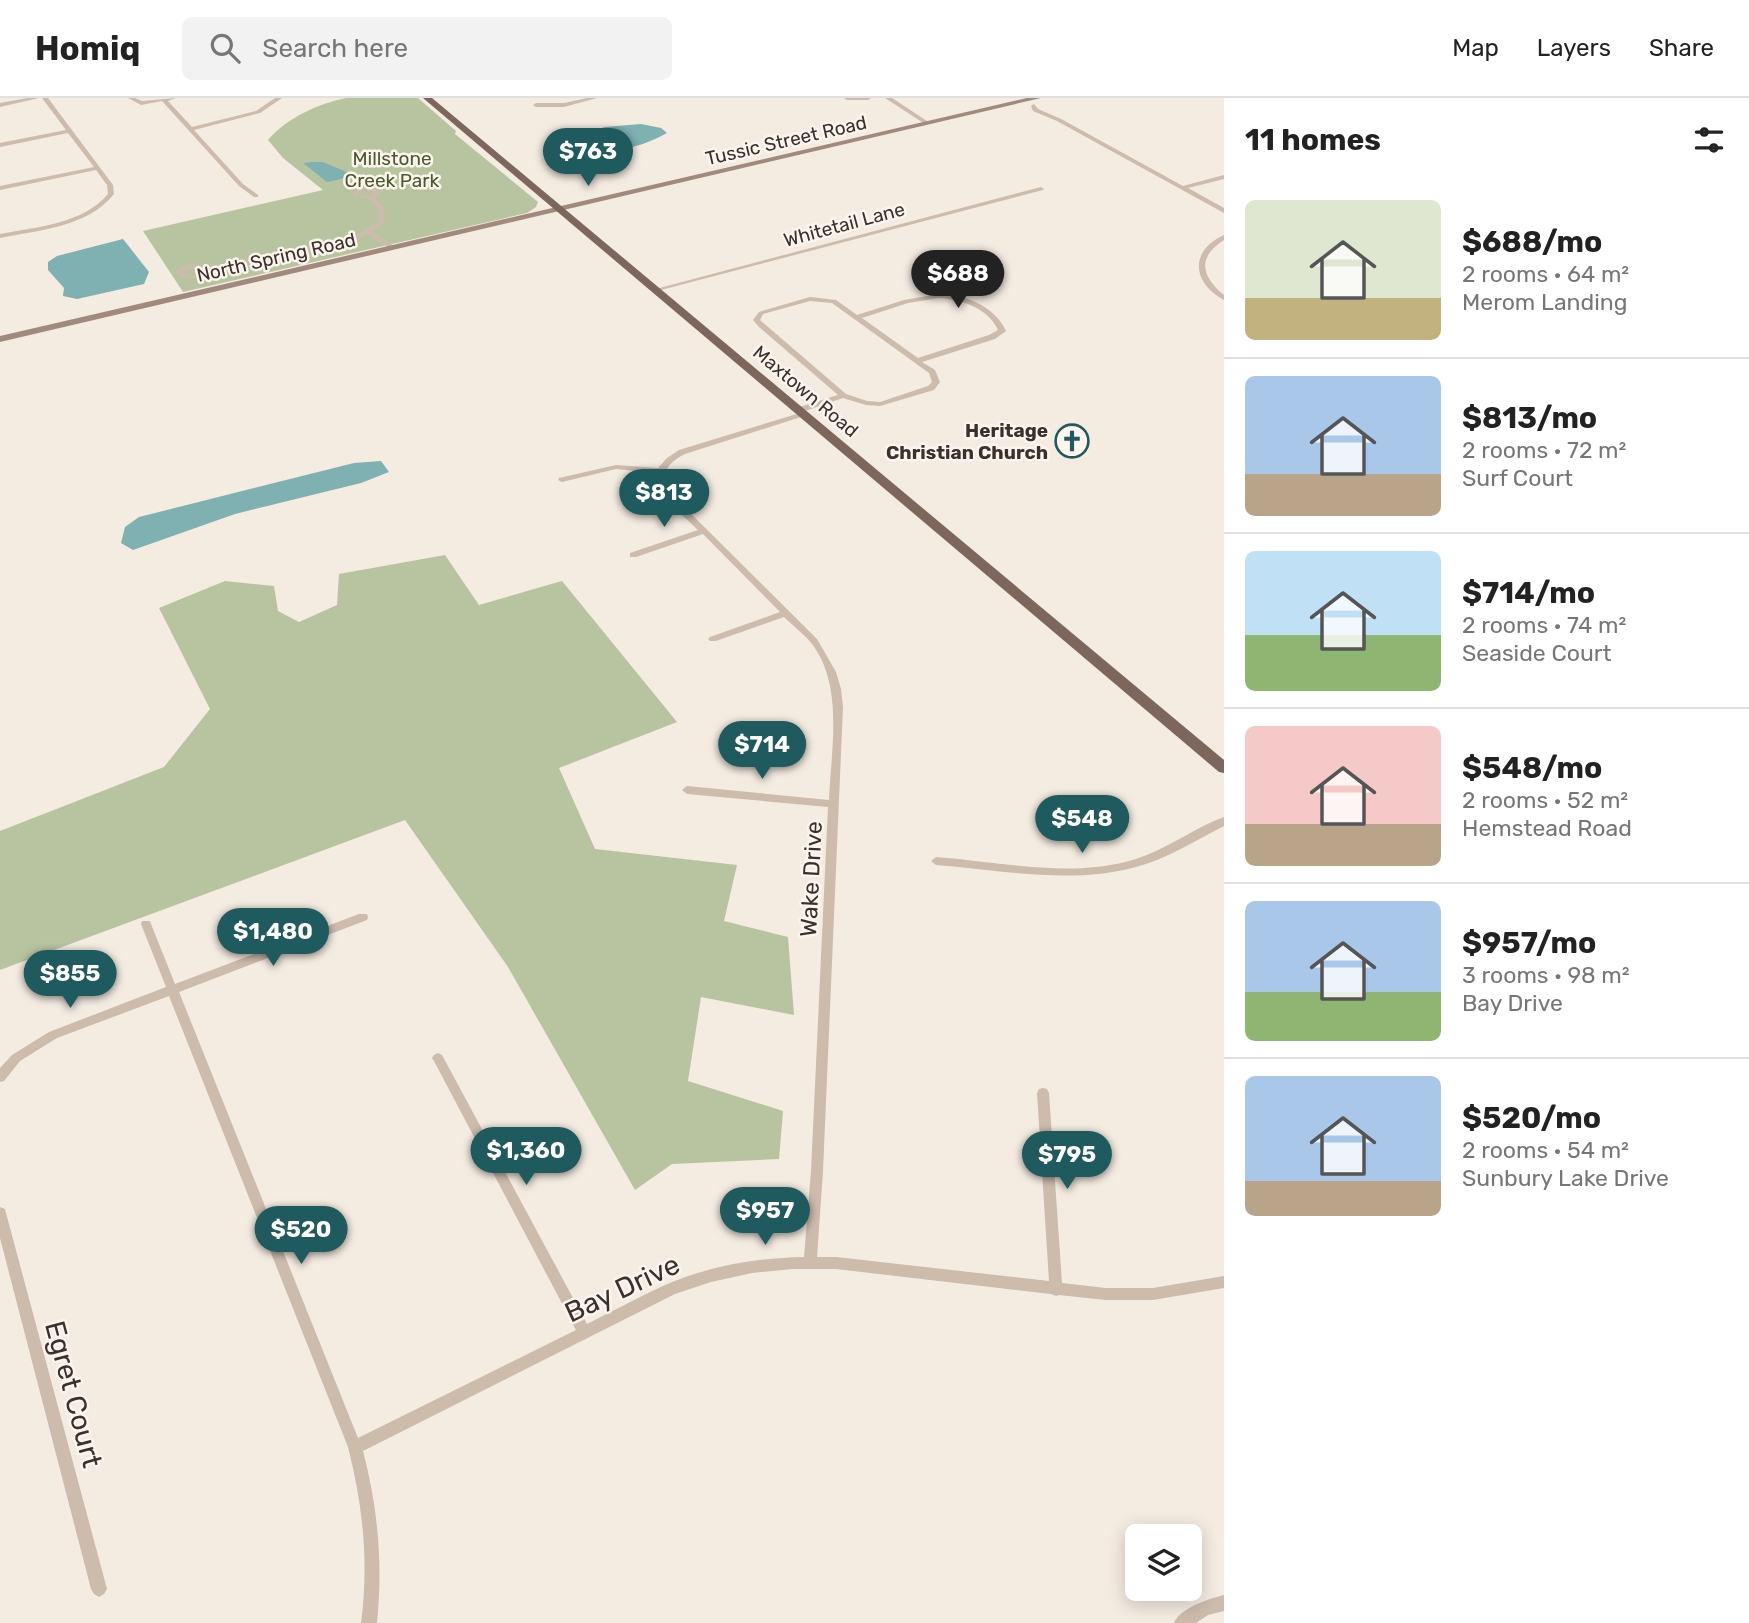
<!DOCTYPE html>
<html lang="en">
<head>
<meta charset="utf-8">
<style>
  body { margin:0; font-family:Rubik,sans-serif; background:#f2f2f2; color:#222; height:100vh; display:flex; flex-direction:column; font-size:26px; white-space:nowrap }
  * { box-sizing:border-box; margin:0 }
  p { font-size:23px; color:#767676 }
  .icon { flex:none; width:38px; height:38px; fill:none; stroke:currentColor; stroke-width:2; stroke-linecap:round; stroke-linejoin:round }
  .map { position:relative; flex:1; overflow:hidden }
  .side { display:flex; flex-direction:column; background:#fff; width:525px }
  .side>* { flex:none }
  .buttons { position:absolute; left:1125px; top:1426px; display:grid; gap:14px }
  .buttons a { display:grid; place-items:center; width:77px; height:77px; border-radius:10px; background:#fff; box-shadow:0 4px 18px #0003; font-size:35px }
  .price { position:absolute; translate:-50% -60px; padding:0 16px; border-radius:24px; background:#1f5a5e; color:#fff; font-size:23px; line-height:46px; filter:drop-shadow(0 2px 4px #0008) }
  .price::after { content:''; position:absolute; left:50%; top:42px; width:21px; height:16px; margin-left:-10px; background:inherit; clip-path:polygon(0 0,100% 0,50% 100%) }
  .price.active { background:#222; color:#fff }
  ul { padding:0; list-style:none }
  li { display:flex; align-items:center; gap:21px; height:175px; padding:0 21px }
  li+li { border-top:2px solid #e0e0e0 }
  li span { display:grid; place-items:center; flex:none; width:196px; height:140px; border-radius:10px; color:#555 }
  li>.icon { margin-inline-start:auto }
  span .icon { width:84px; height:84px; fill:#fffc; stroke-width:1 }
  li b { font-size:30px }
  h2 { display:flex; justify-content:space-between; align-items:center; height:84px; padding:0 21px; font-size:30px }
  header { display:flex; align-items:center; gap:42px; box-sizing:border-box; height:98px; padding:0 35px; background:#fff; border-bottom:2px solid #e0e0e0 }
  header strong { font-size:33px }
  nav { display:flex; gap:38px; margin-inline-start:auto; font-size:24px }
  .search { width:490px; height:63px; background:#f2f2f2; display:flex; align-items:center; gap:18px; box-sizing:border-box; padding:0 24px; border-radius:10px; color:#767676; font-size:26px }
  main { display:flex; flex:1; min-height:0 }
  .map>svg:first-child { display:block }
</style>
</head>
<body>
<header>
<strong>Homiq</strong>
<div class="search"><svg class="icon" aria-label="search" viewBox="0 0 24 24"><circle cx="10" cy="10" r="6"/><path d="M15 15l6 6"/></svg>Search here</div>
<nav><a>Map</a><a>Layers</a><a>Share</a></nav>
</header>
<main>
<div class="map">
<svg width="1224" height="1525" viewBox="0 0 1224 1525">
  <rect width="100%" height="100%" fill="#f4ebe1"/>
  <path fill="#b8c4a0" d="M 346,0 L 418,0 L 456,33 L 455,36 L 538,104 L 536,109 L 527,115 L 183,194 L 143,133 L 323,92 L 283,60 L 268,42 C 288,19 318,6 346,0 Z
    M 445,457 L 479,507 L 562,483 L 677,624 L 559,670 L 595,751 L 737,767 L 724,823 L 788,839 L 794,917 L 701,899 L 688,983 L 783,1013 L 779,1061 L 672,1066 L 635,1092 L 508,869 L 405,722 L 0,872 L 0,733 L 164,669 L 210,611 L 159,510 L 225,483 L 274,488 L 278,513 L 299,524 L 337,507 L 339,476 Z"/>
  <path fill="#7fb0b2" d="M 641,26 L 661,30 L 667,35 C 642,49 601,63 582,36 L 605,29 Z
    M 313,64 L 323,64 L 356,78 L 327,84 L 303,65 Z
    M 123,141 L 149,174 L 144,186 L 77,201 L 63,198 L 64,190 L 48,172 L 48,164 L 57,158 Z
    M 381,363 L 389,374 L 361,385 L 235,416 L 133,452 L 121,445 L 125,429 L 139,419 L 354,365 Z"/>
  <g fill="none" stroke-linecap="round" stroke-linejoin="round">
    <path fill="#cdbbac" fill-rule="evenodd" d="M 27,0 L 39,0 L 0,9 L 0,5 Z
      M 42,0 L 48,0 L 113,87 L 114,96 C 88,129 39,132 0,140 L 0,136 C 36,129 83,126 108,96 L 107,87 L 96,72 L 0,92 L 0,88 L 94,69 L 68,35 L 0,49 L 0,45 L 66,32 Z
      M 128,0 L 135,0 L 142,3 L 176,0 L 168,3 L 192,29 L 256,13 L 275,0 L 282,0 L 260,15 L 194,32 L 243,86 L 258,97 L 258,99 L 254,99 L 239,88 L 162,3 L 141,7 Z
      M 587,0 L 597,0 L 564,9 L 536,9 L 533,7 L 536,5 L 564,5 Z
      M 844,0 L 871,0 L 868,2 L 847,2 Z
      M 885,0 L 892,0 L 930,25 L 925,26 Z
      M 1034,6 L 1038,11 L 1061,21 L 1183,88 L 1224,77 L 1224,81 L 1188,90 L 1224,110 L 1224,115 L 1057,23 L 1033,13 L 1031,8 Z
      M 365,88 L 377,90 L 380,96 L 374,99 L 383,108 L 385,124 L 372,133 L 395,149 L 395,151 L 391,151 L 367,136 L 360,140 L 330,148 L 207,173 L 199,180 L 182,180 L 176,174 C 183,167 195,162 204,170 L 356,138 L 379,123 L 377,109 L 369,101 L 352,97 L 354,92 ZM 365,92 L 373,93 L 374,95 L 366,98 L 358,96 L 359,94 ZM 197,170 L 200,173 L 195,177 L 186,177 L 183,174 L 188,171 Z
      M 1041,89 L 1044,91 L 1043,92 L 657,193 L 652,192 Z
      M 1224,137 L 1224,142 C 1197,159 1201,178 1224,197 L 1224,202 C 1192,185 1189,153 1224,137 Z
      M 939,196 C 965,197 994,207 1006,233 L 995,241 L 922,264 L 935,272 L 940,284 L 934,292 L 880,308 L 866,307 L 843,300 L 802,314 L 796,314 L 796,310 L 838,297 L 759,229 L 753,222 L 759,214 L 810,199 L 836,202 L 857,217 L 904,202 ZM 939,200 C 961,201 988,210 998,232 L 989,237 L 918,260 L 862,220 L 908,205 ZM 810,203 L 832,205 L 929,275 L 932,284 L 928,288 L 880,304 L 867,303 L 846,296 L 760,222 L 763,216 Z
      M 800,315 L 807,317 L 685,356 C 669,364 659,375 668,393 L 817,541 L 836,574 L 841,591 L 843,609 L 823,1073 L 817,1159 L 836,1159 L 1049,1183 L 1037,995 L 1039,991 L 1043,990 L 1047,991 L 1049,995 L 1062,1185 L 1106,1190 L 1153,1190 L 1224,1178 L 1224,1190 L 1153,1202 L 1106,1202 L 1059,1197 L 1056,1198 L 1051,1196 L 836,1171 L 793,1171 L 752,1175 L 711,1184 L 675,1196 L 363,1353 C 378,1410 383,1466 377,1525 L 361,1525 C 369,1464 363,1408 348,1349 L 169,898 L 57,940 L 20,963 L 4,983 L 0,984 L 0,970 L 12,957 L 49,934 L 166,889 L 141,826 L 142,823 L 150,823 L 151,826 L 175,886 L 359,816 L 367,816 L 368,819 L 367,822 L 179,894 L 358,1340 L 576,1232 L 434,963 L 432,960 L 434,957 L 438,955 L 442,957 L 587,1226 C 613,1213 639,1199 665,1187 C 708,1168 757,1160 804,1159 L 811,1073 L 828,709 L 687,696 L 682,692 L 687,688 L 829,702 C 831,652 844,588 812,546 C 804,536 793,528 784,519 L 716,543 L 710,543 L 708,541 L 710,539 L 780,514 L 703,436 L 636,459 L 630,459 L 630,455 L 698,432 C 684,418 655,397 657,375 L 616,371 L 562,384 L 558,382 L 559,380 L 616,367 L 658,370 L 667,360 L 679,352 Z
      M 1224,719 L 1224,728 C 1196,742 1167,761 1136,769 C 1070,787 1002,772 936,767 L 931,763 L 936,759 C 1001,764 1072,781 1136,761 C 1167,751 1194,730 1224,719 Z
      M 0,1109 L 5,1111 L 6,1115 L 107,1491 L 104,1496 L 99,1499 L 94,1496 L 91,1491 L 0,1140 Z
      M 1224,1497 L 1224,1513 L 1208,1517 L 1196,1525 L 1174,1525 C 1181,1509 1209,1501 1224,1497 Z"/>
    <path fill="#a18a7d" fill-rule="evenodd" d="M 1027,0 L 1041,0 L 0,244 L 0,238 Z"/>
    <path fill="#7d675c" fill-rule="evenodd" d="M 423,0 L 432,0 L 1224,662 L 1224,675 L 1219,674 Z"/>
  </g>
  <defs>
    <symbol id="church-ring" viewBox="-11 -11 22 22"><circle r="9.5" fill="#fbf5ee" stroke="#1f5a5e" stroke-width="1.5"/><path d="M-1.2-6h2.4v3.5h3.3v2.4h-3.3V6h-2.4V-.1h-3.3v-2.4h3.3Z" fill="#1f5a5e"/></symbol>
  </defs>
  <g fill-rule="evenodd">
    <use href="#church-ring" x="1053" y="324" width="38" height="38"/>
  </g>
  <g text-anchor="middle" stroke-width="5" stroke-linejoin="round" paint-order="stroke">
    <g font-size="19" fill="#3b302b" stroke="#fbf5ee">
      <text transform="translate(786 42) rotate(-13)" y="7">Tussic Street Road</text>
      <text transform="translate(844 126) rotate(-15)" y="7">Whitetail Lane</text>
      <text transform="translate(276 159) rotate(-13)" y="7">North Spring Road</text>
      <text transform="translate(806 293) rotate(40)" y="7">Maxtown Road</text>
    </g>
    <g font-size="19" fill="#4a5a2e" stroke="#fbf5ee">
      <text x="392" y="67">Millstone<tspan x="392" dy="22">Creek Park</tspan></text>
    </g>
    <g font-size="19" font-weight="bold" fill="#3b302b" stroke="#fbf5ee" text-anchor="end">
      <text x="1048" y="339">Heritage<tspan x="1048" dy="22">Christian Church</tspan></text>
    </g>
    <g font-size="23" fill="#3b302b" stroke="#fbf5ee">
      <text transform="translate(811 781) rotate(-87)" y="8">Wake Drive</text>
    </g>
    <g font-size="28" fill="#3b302b" stroke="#fbf5ee">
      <text transform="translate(622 1190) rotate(-25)" y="10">Bay Drive</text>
      <text transform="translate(74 1296) rotate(75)" y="10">Egret Court</text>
    </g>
  </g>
</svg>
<div class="buttons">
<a><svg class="icon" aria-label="layers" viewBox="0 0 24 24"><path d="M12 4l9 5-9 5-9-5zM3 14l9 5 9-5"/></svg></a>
</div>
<b class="price" style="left:588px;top:90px">$763</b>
<b class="price active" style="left:958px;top:212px">$688</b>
<b class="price" style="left:664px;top:431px">$813</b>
<b class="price" style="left:762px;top:683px">$714</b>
<b class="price" style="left:1082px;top:757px">$548</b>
<b class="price" style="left:273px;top:870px">$1,480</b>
<b class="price" style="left:70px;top:912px">$855</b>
<b class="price" style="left:526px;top:1089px">$1,360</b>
<b class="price" style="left:1067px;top:1093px">$795</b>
<b class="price" style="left:765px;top:1149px">$957</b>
<b class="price" style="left:301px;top:1168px">$520</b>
</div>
<section class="side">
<h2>11 homes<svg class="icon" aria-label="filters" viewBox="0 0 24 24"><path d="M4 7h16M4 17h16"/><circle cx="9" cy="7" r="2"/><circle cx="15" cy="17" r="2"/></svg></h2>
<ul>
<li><span style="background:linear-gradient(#dfe7d0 70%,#c2b280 0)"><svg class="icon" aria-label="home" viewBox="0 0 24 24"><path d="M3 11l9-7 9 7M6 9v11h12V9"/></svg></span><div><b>$688/mo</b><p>2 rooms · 64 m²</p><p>Merom Landing</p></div></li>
<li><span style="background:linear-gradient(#a9c7e8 70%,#b9a48a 0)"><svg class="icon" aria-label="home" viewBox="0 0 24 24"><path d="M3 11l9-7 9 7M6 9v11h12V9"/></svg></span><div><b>$813/mo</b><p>2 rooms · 72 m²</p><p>Surf Court</p></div></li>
<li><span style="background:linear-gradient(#bfe0f5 60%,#8fb573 0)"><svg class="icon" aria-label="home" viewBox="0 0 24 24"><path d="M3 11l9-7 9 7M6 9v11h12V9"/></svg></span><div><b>$714/mo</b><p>2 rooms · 74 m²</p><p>Seaside Court</p></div></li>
<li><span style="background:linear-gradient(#f6c9c9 70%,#b9a48a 0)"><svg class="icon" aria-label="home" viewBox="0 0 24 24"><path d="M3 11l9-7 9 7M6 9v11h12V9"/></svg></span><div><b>$548/mo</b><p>2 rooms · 52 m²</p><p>Hemstead Road</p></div></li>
<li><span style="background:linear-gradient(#a9c7e8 65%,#8fb573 0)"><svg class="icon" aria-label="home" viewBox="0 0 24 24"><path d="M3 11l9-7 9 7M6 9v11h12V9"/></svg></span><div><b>$957/mo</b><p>3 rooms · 98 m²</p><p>Bay Drive</p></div></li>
<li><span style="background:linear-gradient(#a9c7e8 75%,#b9a48a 0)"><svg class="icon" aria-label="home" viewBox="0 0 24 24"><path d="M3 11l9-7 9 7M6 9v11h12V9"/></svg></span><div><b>$520/mo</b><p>2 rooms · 54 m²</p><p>Sunbury Lake Drive</p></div></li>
</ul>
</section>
</main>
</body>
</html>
